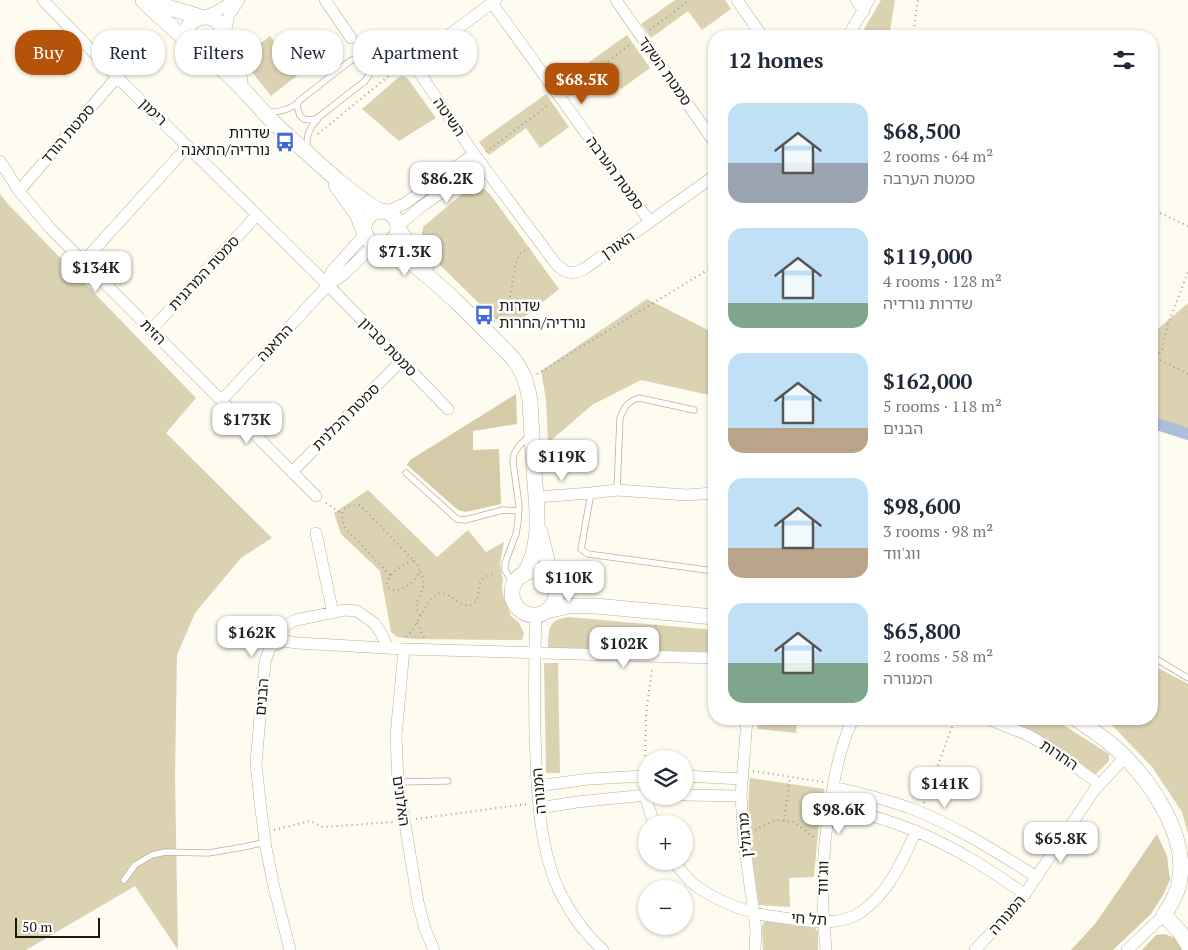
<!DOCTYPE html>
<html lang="en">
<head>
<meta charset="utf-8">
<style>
  body { margin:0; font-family:"PT Serif","Noto Sans Hebrew",serif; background:#f2f2f3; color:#1f2937; height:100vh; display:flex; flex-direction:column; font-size:19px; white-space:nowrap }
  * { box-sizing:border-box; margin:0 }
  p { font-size:16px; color:#747a83 }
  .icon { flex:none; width:28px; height:28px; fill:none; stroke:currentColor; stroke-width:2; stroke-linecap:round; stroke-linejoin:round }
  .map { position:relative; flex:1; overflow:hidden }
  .drawer { position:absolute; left:708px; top:30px; width:450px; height:695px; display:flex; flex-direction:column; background:#fff; border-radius:20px; box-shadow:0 1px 4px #0004 }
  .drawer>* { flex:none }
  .top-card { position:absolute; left:15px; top:30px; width:475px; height:45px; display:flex; gap:10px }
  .buttons { position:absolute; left:638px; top:750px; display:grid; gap:10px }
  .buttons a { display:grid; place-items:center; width:55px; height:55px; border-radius:50%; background:#fff; box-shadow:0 1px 4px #0004; font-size:25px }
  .scale { position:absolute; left:15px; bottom:12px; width:85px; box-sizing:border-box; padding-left:5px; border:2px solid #1c190f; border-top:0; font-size:14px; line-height:18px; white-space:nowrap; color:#1c190f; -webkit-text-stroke:4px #fff; paint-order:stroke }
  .price { position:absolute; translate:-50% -42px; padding:0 11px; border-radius:10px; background:#fff; color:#222; font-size:16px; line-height:32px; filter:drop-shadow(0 1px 2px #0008) }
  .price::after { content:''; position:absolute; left:50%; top:30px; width:15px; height:11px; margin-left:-8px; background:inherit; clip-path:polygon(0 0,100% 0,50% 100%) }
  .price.on { background:#b45309; color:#fff }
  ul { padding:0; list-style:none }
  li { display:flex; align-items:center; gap:15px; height:125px; padding:0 20px }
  li span { display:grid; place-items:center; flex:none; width:140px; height:100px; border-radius:15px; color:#555 }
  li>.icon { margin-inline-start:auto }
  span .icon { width:60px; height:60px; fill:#fffc; stroke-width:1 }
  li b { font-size:21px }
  h2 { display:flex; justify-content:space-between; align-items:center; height:60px; padding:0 20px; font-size:21px }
  .pill { padding:0 18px; border-radius:20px; background:#fff; box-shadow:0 1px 4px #0004; font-size:18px; line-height:45px }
  .pill.on { background:#b45309; color:#fff }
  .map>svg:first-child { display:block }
</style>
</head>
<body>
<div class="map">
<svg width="1188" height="950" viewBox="0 0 1188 950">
  <rect width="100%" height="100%" fill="#fefbf0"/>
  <path fill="#dbd2b2" d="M 675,0 L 725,0 L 731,9 L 702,30 L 688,11 L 651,38 L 641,24 Z
    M 881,0 L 895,0 L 889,36 L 860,36 Z
    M 627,35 L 650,68 L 621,89 L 607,69 L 570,96 L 560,83 Z
    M 270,36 L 299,74 L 271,96 L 241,58 Z
    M 403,76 L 408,79 L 436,118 L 399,141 L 362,109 L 399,77 Z
    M 546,94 L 569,127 L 540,148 L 526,128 L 489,155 L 479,142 Z
    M 482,187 L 490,194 L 559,289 L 507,331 L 438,263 L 425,244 L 422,234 L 423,227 L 468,189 Z
    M 0,194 L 8,204 L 196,398 L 166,433 L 272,538 L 241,558 L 195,613 L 177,655 L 175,775 L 178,950 L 135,886 L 26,950 L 0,950 Z
    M 647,299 L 714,333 L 714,396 L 641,380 L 592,405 L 548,443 L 546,399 L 541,371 Z
    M 1188,303 L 1188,434 L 1159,418 L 1151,433 L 1151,330 L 1159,328 Z
    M 368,490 L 437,557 L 468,530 L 486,552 L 504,542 L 500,564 L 503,580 L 502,586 L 503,595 L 511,616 L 519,623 L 524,633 L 522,640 L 414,639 L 397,637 L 391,632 L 380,571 L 341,534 L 334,513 Z
    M 568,617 L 714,630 L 714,652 L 548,648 C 549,630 547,620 568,617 Z
    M 544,663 L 558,663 L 560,773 L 546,773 Z
    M 1151,664 L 1188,684 L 1188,834 L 1182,812 L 1152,767 L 1111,724 L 1102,719 L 1151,719 Z
    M 758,719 L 797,719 L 796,733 L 757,729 Z
    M 997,719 L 1054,719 L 1109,754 L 1109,761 L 1095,775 Z
    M 750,778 L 824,789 L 819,821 L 814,877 L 789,878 L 790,907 L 759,905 C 753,863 745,820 750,778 Z
    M 768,920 L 815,928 L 818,932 L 818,950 L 763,950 L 762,927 L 764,922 Z"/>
  <path fill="#d5cba8" d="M 516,394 L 517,424 L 473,431 L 473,450 L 499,449 L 501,504 L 466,512 L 458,510 L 407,465 L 410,460 Z
    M 1157,834 L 1167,856 L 1170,880 L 1163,895 L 1151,914 L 1113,950 L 1071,950 L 1095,924 Z
    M 1165,934 L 1177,939 L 1185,950 L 1142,950 L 1156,935 Z"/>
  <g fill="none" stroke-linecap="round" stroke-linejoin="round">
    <path stroke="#afbddd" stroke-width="12" d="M 1151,422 L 1188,434"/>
    <defs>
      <path id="service" d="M 355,59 C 364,59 368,66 369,75 L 365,81 L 320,116 L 315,119 L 310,120 L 304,119 L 300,116 L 297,106 L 299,101 L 350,61 Z
        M 267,112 C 279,113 288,110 298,103
        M 307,148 C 306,136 309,127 318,119
        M 406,473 L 457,519 L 465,520 L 503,510 L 519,511
        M 617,490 L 620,418 C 625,406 627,402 639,398 L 694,410
        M 591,493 L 581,549 L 588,554 L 714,571
        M 513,588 L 511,580 L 505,570 L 505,563 L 516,534 L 518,522 L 519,505 L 513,462 L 514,454 L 519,446 L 530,435
        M 1151,656 L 1188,678
        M 398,782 L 448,781
        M 124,880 L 135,865 L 152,855 L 165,852 L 208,853 L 244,847 L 266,842"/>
      <path id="minor" d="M 43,0 L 117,77 L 328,285 L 448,409
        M 325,0 L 351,38
        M 496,0 L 426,52 C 420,58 418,62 417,69 L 474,154 L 556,264 C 565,273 572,275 584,269 L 714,176
        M 616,0 L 714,142
        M 737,0 L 762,36
        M 856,0 L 864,11
        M 492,3 L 650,222
        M 204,17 L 217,11 L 236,0
        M 225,34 L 229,15 L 239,0
        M 848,36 L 869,0
        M 0,161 L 19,191 L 50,228 L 316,496
        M 19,191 L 117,77
        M 387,211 L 404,204 L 474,154
        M 398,226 L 422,206 L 482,164
        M 84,261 L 188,146
        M 328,285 L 329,277 L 332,271 L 365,234
        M 151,330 L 257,215
        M 222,400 L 328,285 L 344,274 L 371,248 L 378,245
        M 292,472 L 401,361
        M 536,497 L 591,493 L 617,490 L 686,495 L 714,493
        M 316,533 L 333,613
        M 536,615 C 534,664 534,714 536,763 C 538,804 541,848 557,886 C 568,910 583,932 603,950
        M 270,647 L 275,635 L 280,628 L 296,620 L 345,610 L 357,611 L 374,623 L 381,633 L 388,648
        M 404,649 L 396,736 L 398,782 L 418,902 L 425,929 L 434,950
        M 747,719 L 741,796 L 744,841 L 756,929 L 755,950
        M 988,719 L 1028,735 L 1047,746 L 1099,784
        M 684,776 L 743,779
        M 537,786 L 589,779 L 646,776
        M 833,787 C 860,793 889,800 915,810 C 958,827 998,853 1037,877
        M 645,795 L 654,824
        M 684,795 L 741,796
        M 830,805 C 864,813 897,822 929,837 C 963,852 994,873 1025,894
        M 539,808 L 577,802 L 646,795
        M 674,861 C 679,868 685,876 691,882 C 710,898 740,910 764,915 C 775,917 786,918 798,920 C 818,922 843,925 861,912 C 889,893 902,861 916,831
        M 290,950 L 274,887 L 266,848 L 260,802 L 256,763 L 265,662 L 270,647 L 284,641 L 297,643 L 404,649 L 714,658
        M 826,950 C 820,897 822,845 832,793 C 836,767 842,742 853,719
        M 975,950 L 1000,923 L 1025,894 L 1093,792 L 1125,757
        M 1127,950 L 1164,915"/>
      <path id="tertiary" d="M 143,0 C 156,15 173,26 186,41
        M 154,0 L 170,8 L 201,17
        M186 36a19 19 0 1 1 38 0a19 19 0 1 1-38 0Z
        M 224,40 C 226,55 232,67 240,80
        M 202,55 C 230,71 250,98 272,121 C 283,132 295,142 306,152 C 329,173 352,194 378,210
        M 336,185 L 357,214 L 363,229
        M364 228a17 17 0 1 1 34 0a17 17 0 1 1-34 0Z
        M 398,229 L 426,267
        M 380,245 C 396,250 407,259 419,269 C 452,295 480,325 509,354 C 522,368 527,382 530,401 C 531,424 533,447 534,470 C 536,503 544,546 523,575
        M 540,532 L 552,581
        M512 593a22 22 0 1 1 44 0a22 22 0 1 1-44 0Z
        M 547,611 L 568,606 L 596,606 L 714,617
        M 1076,719 C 1093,730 1110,742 1124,756 C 1153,785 1186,835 1180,877 C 1179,892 1171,903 1164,915 L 1180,932 L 1188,945"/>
    </defs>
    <use href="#service" stroke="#b9b197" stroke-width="7"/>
    <use href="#minor" stroke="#b9b197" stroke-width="12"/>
    <use href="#tertiary" stroke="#b9b197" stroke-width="16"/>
    <path stroke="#9f9c91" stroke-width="2" stroke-dasharray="1 4" stroke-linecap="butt" d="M 650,30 L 690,0
      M 913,36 L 918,0
      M 362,42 L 388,75
      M 568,91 L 632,43
      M 318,134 L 407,61
      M 486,152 L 550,104
      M 1151,209 L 1188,226
      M 494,322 L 506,307 L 510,296 L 516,263 L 520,253 L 529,248
      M 1151,360 L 1156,358 L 1188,374
      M 1151,366 L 1162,349 L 1168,324 L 1188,272
      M 537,374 L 714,266
      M 326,503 L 342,514
      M 414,561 C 430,574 402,592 394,590 C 373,584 404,562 414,561 Z
      M 390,575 L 346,529 C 338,512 342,505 360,505 L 414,561
      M 420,615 C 411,602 421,599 423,587 C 425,582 422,576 420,571
      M 417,623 L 425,639
      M 406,637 C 418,627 425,600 437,594 C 450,589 460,611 473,604 C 482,598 475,583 485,577 C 488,575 493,574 496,573
      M 654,646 L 656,623
      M 645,766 L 646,715 L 652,668
      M 753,771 L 823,782
      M 924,803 L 955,719
      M 416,819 L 527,804
      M 784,821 L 790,777
      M 274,830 L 310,821 L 323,827 L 394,822
      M 755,830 L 776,820 L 794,822 L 815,838"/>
    <use href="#service" stroke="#fff" stroke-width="5.5"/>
    <use href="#minor" stroke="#fff" stroke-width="11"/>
    <use href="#tertiary" stroke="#fff" stroke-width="15"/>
  </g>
  <defs>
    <symbol id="bus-bare" viewBox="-9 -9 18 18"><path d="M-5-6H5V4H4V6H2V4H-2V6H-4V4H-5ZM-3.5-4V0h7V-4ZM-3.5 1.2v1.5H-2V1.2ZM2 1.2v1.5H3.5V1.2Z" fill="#4068d9" stroke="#fff" stroke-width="2.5" paint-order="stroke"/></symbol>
  </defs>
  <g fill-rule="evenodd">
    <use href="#bus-bare" x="271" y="128" width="28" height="28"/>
    <use href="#bus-bare" x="470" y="301" width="28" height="28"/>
  </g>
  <g text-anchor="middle" stroke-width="5" stroke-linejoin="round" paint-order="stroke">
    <g font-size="15" fill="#1c190f" stroke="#fff">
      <text transform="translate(665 71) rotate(55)" y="5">סמטת השקד</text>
      <text transform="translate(153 112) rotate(44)" y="5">רימון</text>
      <text transform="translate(449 117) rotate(55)" y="5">השיטה</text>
      <text transform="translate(68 134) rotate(-49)" y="5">סמטת הורד</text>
      <text transform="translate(615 173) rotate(54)" y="5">סמטת הערבה</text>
      <text transform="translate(618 245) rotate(-35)" y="5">האורן</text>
      <text transform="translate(204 273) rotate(-47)" y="5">סמטת המרגנית</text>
      <text transform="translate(153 332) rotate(45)" y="5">הזית</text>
      <text transform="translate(275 343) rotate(-47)" y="5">התאנה</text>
      <text transform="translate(388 347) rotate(46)" y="5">סמטת סביון</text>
      <text transform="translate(346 417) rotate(-45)" y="5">סמטת הכלנית</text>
      <text transform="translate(262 697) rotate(-85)" y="5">הבנים</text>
      <text transform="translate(1059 755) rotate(34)" y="5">החרות</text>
      <text transform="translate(539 791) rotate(-95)" y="5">המנורה</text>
      <text transform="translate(401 801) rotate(82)" y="5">האלונים</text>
      <text transform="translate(745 835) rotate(-95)" y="5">מרגולין</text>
      <text transform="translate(823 878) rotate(-88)" y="5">ווג'ווד</text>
      <text transform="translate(1007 915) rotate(-49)" y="5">המנורה</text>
      <text transform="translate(809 919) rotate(4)" y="5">תל חי</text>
    </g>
    <g font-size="15" fill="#1c190f" stroke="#fff" text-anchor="end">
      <text x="270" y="138">שדרות<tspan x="270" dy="17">נורדיה/התאנה</tspan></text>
      <text x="499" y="311" text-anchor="start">שדרות<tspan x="499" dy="17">נורדיה/החרות</tspan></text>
    </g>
  </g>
</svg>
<div class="buttons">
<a><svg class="icon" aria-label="layers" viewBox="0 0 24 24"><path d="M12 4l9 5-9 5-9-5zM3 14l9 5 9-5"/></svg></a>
<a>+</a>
<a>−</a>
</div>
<div class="scale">50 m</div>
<b class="price on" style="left:582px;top:105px">$68.5K</b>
<b class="price" style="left:447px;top:204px">$86.2K</b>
<b class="price" style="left:405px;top:277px">$71.3K</b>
<b class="price" style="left:96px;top:293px">$134K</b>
<b class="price" style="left:247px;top:445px">$173K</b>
<b class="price" style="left:562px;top:482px">$119K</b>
<b class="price" style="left:569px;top:603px">$110K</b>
<b class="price" style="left:252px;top:658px">$162K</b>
<b class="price" style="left:624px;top:669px">$102K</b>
<b class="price" style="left:945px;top:809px">$141K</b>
<b class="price" style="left:839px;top:835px">$98.6K</b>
<b class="price" style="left:1061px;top:864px">$65.8K</b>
<div class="top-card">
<a class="pill on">Buy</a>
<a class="pill">Rent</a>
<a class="pill">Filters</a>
<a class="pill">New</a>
<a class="pill">Apartment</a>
</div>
<section class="drawer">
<h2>12 homes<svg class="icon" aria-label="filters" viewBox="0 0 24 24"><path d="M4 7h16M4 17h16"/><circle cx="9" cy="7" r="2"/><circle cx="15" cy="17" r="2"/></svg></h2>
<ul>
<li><span style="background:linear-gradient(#bfe0f5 60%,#9aa5b1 0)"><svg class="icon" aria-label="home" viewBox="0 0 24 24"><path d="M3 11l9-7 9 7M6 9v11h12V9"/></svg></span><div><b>$68,500</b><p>2 rooms · 64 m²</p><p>סמטת הערבה</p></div></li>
<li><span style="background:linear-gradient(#bfe0f5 75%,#7fa58c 0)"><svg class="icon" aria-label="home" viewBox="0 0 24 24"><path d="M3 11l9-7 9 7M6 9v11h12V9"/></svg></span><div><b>$119,000</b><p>4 rooms · 128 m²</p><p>שדרות נורדיה</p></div></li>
<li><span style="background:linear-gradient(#bfe0f5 75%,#b9a48a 0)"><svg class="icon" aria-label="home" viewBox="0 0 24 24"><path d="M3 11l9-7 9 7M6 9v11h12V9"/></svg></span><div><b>$162,000</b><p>5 rooms · 118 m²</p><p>הבנים</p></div></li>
<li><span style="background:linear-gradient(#bfe0f5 70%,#b9a48a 0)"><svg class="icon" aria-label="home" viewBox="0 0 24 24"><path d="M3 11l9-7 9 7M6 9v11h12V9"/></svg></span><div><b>$98,600</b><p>3 rooms · 98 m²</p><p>ווג'ווד</p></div></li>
<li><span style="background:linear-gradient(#bfe0f5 60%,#7fa58c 0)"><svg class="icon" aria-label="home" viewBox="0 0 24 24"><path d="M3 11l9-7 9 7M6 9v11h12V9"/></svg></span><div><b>$65,800</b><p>2 rooms · 58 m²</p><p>המנורה</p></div></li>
</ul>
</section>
</div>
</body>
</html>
